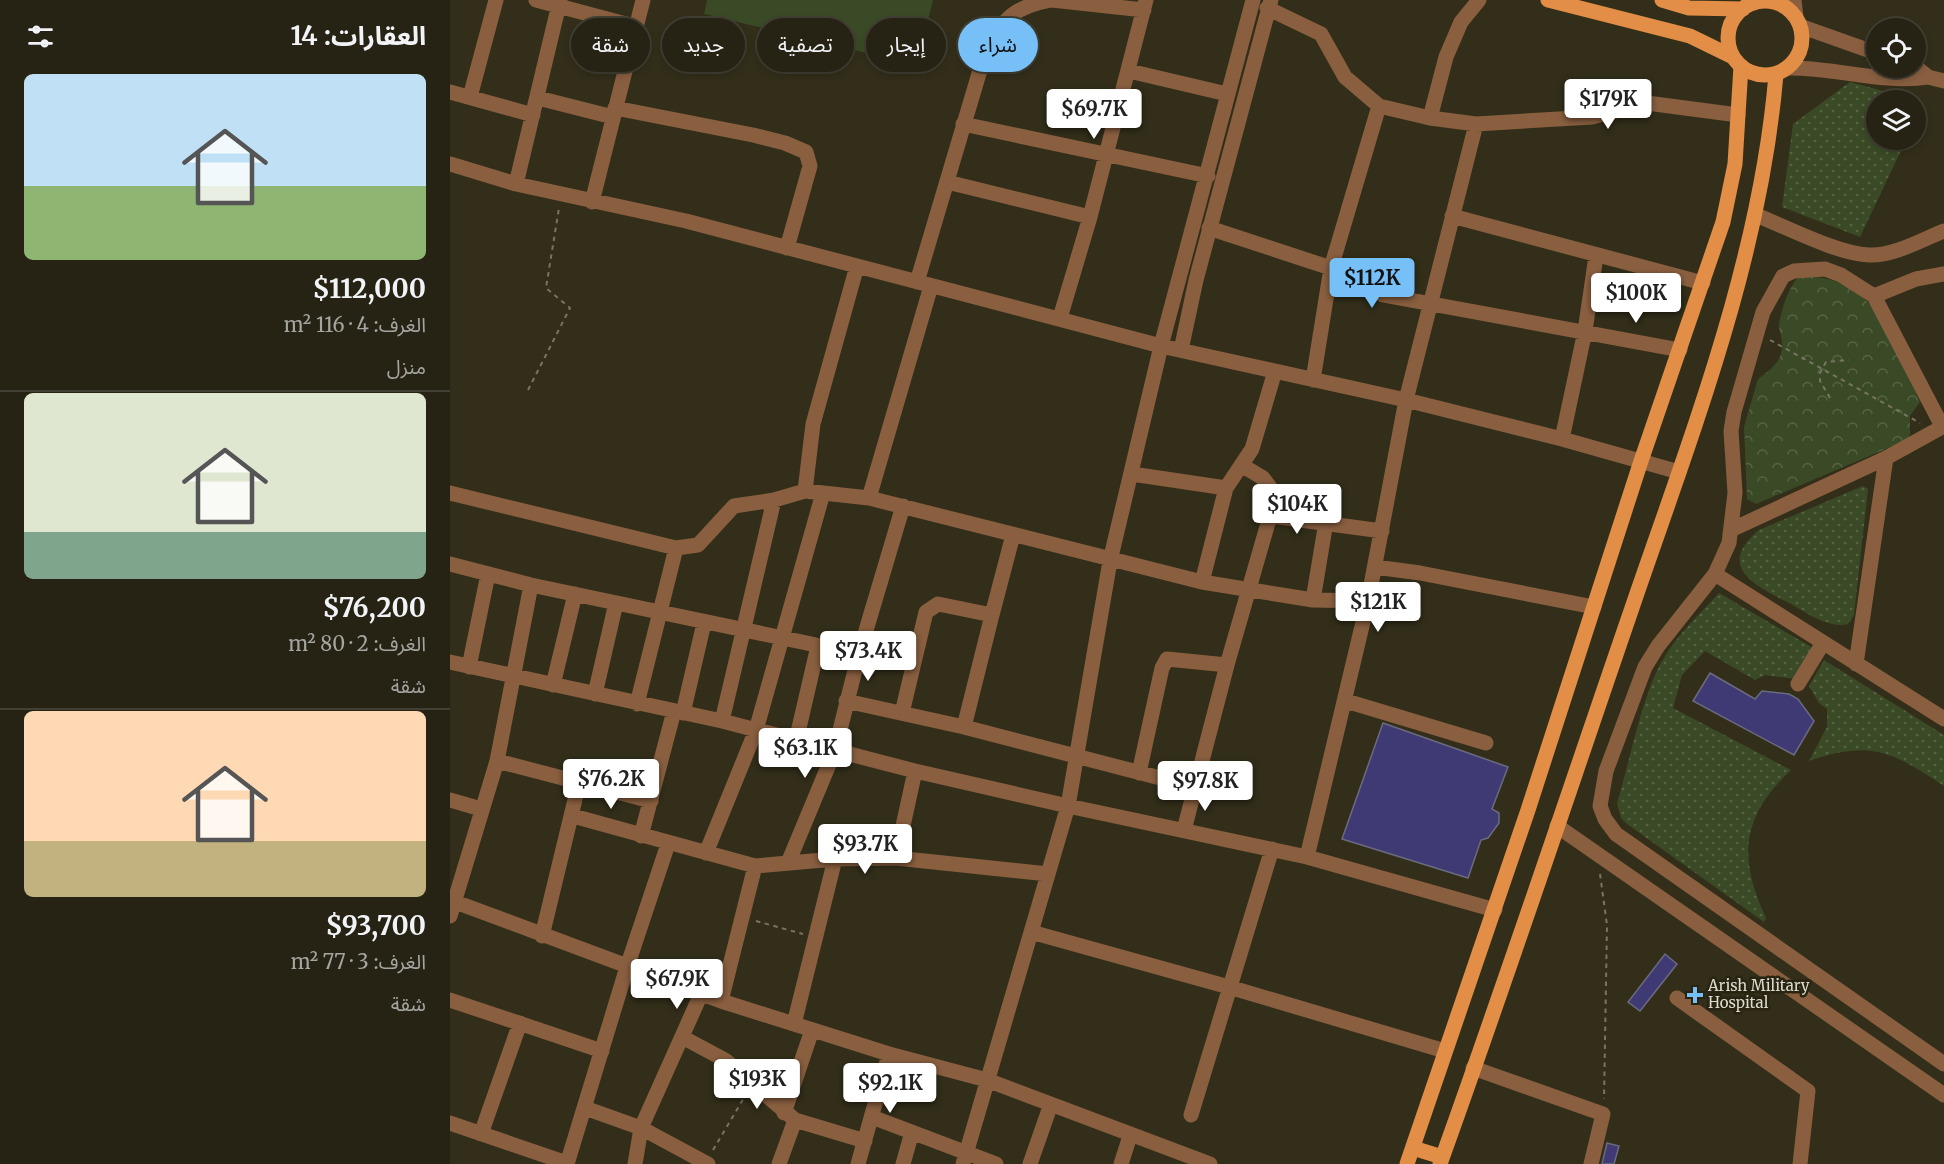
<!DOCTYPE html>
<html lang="ar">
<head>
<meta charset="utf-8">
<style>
  body { margin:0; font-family:Merriweather,"Noto Sans Arabic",serif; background:#322f22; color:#f1f3f6; direction:rtl; height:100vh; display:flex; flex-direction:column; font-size:22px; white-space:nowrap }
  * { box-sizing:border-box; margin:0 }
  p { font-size:20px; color:#a4a4a0 }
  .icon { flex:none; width:33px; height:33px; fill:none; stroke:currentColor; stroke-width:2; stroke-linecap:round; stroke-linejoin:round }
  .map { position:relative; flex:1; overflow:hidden; direction:ltr }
  .panel { display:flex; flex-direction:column; background:#262214; width:450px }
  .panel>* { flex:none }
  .top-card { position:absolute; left:18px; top:18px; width:570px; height:54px; direction:rtl; display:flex; gap:12px }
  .buttons { position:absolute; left:1416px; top:18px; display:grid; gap:12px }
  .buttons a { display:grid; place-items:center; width:60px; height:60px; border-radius:50%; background:#262214; box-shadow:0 3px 9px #0003,0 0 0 2px #423f34; font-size:30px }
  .price { position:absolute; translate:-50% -51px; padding:0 14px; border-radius:6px; background:#fff; color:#222; font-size:20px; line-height:39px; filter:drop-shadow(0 2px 3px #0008) }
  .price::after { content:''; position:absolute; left:50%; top:36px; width:18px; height:14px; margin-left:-9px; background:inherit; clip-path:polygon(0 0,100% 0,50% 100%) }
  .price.active { background:#77c0f7; color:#111 }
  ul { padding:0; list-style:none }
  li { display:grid; align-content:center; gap:12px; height:318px; padding:0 24px }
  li+li { border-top:2px solid #423f34 }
  li span { display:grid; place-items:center; height:186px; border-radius:9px; color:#555 }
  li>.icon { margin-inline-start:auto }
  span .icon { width:108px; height:108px; fill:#fffc; stroke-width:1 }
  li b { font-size:26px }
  h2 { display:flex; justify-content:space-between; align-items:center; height:72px; padding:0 24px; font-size:26px }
  .chip { padding:0 21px; border-radius:27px; background:#262214; box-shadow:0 3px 9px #0003,0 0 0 2px #423f34; font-size:21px; line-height:54px }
  .chip.active { background:#77c0f7; color:#111 }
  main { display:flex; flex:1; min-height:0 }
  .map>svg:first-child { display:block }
</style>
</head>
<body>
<main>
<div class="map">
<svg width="1494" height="1164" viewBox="0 0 1494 1164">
  <defs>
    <pattern id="grass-dots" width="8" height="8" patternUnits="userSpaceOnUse" patternTransform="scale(1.5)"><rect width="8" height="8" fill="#3a4a26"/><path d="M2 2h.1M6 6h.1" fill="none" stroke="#566444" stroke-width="1.8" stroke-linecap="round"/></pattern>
    <pattern id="park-crowns" width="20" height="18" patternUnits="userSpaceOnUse" patternTransform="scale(1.5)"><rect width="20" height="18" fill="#3a4a26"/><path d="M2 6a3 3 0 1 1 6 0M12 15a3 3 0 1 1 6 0" fill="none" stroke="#566444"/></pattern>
  </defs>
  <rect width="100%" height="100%" fill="#322e1a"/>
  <path fill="url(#grass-dots)" d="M 1400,82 L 1473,102 L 1466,119 L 1466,100 L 1426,100 L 1426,140 L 1456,140 L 1410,237 L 1332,207 L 1343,124 Z
    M 1413,486 L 1418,489 L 1404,615 L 1398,624 C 1378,629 1356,612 1339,603 C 1305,585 1265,567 1309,530 Z
    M 1269,593 L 1363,648 L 1345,679 L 1315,675 L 1305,680 L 1255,651 L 1232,675 L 1223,708 L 1341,770 C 1291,817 1288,858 1316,918 L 1314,922 L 1177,824 L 1171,818 L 1167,803 C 1180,761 1191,699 1212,661 C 1227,635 1249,615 1269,593 Z
    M 1374,660 L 1494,735 L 1494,786 C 1441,751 1421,740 1359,761 L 1377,727 L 1377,709 L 1369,703 L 1359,686 Z"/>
  <path fill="url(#park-crowns)" d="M 1349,276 C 1428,275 1444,341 1470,402 L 1460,416 L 1460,434 L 1457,440 L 1306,504 L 1297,499 L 1294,427 L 1308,379 C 1321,370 1334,360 1332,342 C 1332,336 1328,330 1329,324 C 1332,308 1338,288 1349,276 Z"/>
  <path fill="#3a4a26" d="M 257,0 L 483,0 L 467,65 L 254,14 Z"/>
  <path fill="#3f3974" stroke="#6b6b80" stroke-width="1.5" d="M 1260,673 L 1305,699 L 1312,691 L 1339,694 L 1348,699 L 1364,721 L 1344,755 L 1243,701 Z
    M 933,723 L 1058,767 L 1042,809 L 1049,813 L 1049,823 L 1038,838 L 1031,840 L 1018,878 L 892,839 Z
    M 1215,954 L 1227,964 L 1190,1011 L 1178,1002 Z
    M 1157,1143 L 1169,1146 L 1164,1164 L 1152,1164 Z"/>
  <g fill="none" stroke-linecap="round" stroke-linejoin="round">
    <path stroke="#777463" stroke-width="2" stroke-dasharray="4.5 4.5" stroke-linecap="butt" d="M 1320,340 L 1470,423
      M 78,390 L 120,308 L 96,288 L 109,208
      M 1380,398 L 1370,381 L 1370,373 L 1376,362 L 1399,360
      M 1150,874 L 1157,925 L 1154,1099
      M 306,921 L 353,934
      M 263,1150 L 295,1096"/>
    <path stroke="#895f3f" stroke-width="15" d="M 86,0 L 187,27
      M 602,0 L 694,10
      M 1344,0 L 1346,17
      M 1304,3 L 1304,0
      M 817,8 L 871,34 L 895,77 L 929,106 L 980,118 L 1026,124 L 1142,117 L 1197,103 L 1288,115
      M 1350,26 L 1426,53
      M 1466,67 L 1478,77 L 1494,81
      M 1337,68 C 1384,67 1432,84 1478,77
      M 679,71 L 777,94
      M 0,92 L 83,115
      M 20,97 L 46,0
      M 88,98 L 163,117
      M 165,108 L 303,135 L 335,143 L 356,152 L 360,166 L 337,248
      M 980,118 L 996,57 L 1011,22 L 1029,0
      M 513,124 L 758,176
      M 0,164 L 66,184 L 236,221 L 711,346 L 956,400 L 1112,439 L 1229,472
      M 497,182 L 640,217
      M 66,184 L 110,0
      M 142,202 L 193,0
      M 1306,215 C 1336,227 1388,254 1419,255 C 1444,256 1471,240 1494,231
      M 1002,216 L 1253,283
      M 759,228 L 881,268 L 933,295 L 1230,350
      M 467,282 L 536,50 C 554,18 564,7 601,0
      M 1424,296 L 1466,279 L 1494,274
      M 610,318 L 640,217 L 696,0
      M 731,350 L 746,280 L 821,0
      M 863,380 L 881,268 L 929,106
      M 1492,426 L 1424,296 L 1391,275 L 1375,269 L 1344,271 L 1333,276 L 1313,312 L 1284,412 L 1281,431 L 1285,493 L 1279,543 L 1265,574 L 1208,646 L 1195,667 L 1156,771 L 1150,806 L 1155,819 L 1166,834 L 1494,1064
      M 1112,439 L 1135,331 L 1146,256
      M 682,474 L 776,488
      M 355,491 L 363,424 L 407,266
      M 0,493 L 226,548 L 248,545 L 284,506 L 324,500 L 355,491 L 419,498 L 752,582 L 863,600 L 918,601
      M 419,498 L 481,286
      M 820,516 L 932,531
      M 1283,529 L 1436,458 L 1494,426
      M 0,564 L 81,585 L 409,654
      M 925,567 L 970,573 L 1144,607
      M 1265,574 L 1494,719
      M 752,582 L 776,488 L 802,449 L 825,371
      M 863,600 L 876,522
      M 0,662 L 272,721 L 465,771 L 618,806 L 857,857 L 1045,910
      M 1406,664 L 1436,458
      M 19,667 L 38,574
      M 1348,684 L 1373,643
      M 103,685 L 125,594
      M 145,694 L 166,603
      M 396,701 L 514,727 L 745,787
      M 896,701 L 1036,743
      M 187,704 L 226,548
      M 233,713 L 254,623
      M 452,713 L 476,612 L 488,604 L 542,615 L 563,535
      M 272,721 L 324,500
      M 514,727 L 542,615
      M 346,741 L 368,646
      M 47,761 L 201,801
      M 689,773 L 712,668 L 717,659 L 777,665
      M 0,800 L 31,809
      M 123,816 L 305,866 L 385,859 L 446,858 L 598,874
      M 1107,826 L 1494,1095
      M 734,830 L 777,665 L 820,516 L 822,490 L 813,478 L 793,466
      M 191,836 L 224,711
      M 256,853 L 306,730 L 373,493
      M 857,857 L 918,601 L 956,400 L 1026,124
      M 446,858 L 465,771
      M 338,863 L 385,750 L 409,654 L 453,506
      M 0,900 L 271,1001 L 439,1054 L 537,1080 L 760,1164
      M 0,916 L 47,761 L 81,585
      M 581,932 L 779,987 L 995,1051
      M 92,936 L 129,783
      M 1227,998 L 1358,1091 L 1350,1164
      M 0,1000 L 152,1051
      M 271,1001 L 305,866
      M 344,1024 L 385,859
      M 234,1038 L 275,1060 L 345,1120 L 415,1141
      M 1023,1068 L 1153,1114 L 1141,1164
      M 135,1108 L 191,1128 L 258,1164
      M 334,1113 L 362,1030
      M 741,1115 L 822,849
      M 422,1117 L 546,1164
      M 0,1123 L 117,1163
      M 31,1134 L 70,1023
      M 117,1164 L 177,967 L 218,844
      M 185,1164 L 191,1128 L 251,994
      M 329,1164 L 345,1120
      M 408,1164 L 439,1054
      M 453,1164 L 462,1132
      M 513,1164 L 618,806 L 660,561 L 711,346 L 803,0
      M 580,1164 L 601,1104
      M 671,1164 L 680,1136"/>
    <path stroke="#e38e46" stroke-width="15" d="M 1098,0 L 1240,36 L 1283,57
      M 1212,0 L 1239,8 L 1293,9
      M1278 38a37 37 0 1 1 74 0a37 37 0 1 1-74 0Z
      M 963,1148 L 992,1157
      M 957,1164 L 1078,810 L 1191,461 L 1273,222 L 1285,164 L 1291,66
      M 990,1164 C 1057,978 1119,791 1183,605 C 1242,433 1311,257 1326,74"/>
  </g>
  <path fill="#77c0f7" stroke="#282411" stroke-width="2" d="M1242 986h6v6h6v6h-6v6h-6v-6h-6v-6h6z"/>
  <g text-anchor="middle" stroke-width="5" stroke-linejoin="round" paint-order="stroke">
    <g font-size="15" fill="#dddbcf" stroke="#282411" text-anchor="start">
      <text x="1258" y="991">Arish Military<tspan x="1258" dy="17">Hospital</tspan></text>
    </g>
  </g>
</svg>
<div class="buttons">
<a><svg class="icon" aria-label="locate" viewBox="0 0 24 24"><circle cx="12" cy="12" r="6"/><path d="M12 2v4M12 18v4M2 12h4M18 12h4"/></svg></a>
<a><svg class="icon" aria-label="layers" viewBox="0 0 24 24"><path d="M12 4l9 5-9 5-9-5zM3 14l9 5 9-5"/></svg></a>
</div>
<b class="price" style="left:1158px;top:130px">$179K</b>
<b class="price" style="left:644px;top:140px">$69.7K</b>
<b class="price active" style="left:922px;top:309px">$112K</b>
<b class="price" style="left:1186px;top:324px">$100K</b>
<b class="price" style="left:847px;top:535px">$104K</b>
<b class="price" style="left:928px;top:633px">$121K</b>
<b class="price" style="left:418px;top:682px">$73.4K</b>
<b class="price" style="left:355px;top:779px">$63.1K</b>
<b class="price" style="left:161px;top:810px">$76.2K</b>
<b class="price" style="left:755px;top:812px">$97.8K</b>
<b class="price" style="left:415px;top:875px">$93.7K</b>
<b class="price" style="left:227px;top:1010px">$67.9K</b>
<b class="price" style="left:307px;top:1110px">$193K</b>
<b class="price" style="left:440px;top:1114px">$92.1K</b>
<div class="top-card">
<a class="chip active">شراء</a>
<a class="chip">إيجار</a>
<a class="chip">تصفية</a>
<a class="chip">جديد</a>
<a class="chip">شقة</a>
</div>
</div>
<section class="panel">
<h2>العقارات: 14<svg class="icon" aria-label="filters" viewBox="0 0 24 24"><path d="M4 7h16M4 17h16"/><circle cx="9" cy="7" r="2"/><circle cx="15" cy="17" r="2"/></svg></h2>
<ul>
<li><span style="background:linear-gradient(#bfe0f5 60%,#8fb573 0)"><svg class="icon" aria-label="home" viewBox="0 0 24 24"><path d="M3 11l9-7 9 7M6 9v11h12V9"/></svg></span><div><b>$112,000</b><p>الغرف: 4 · 116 m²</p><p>منزل</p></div></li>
<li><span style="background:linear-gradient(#dfe7d0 75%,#7fa58c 0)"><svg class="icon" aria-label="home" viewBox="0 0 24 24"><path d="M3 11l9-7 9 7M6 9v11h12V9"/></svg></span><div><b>$76,200</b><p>الغرف: 2 · 80 m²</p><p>شقة</p></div></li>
<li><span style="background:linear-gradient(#ffd9b3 70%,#c2b280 0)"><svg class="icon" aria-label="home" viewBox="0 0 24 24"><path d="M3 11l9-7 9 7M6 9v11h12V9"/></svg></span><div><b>$93,700</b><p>الغرف: 3 · 77 m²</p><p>شقة</p></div></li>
</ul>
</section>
</main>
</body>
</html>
